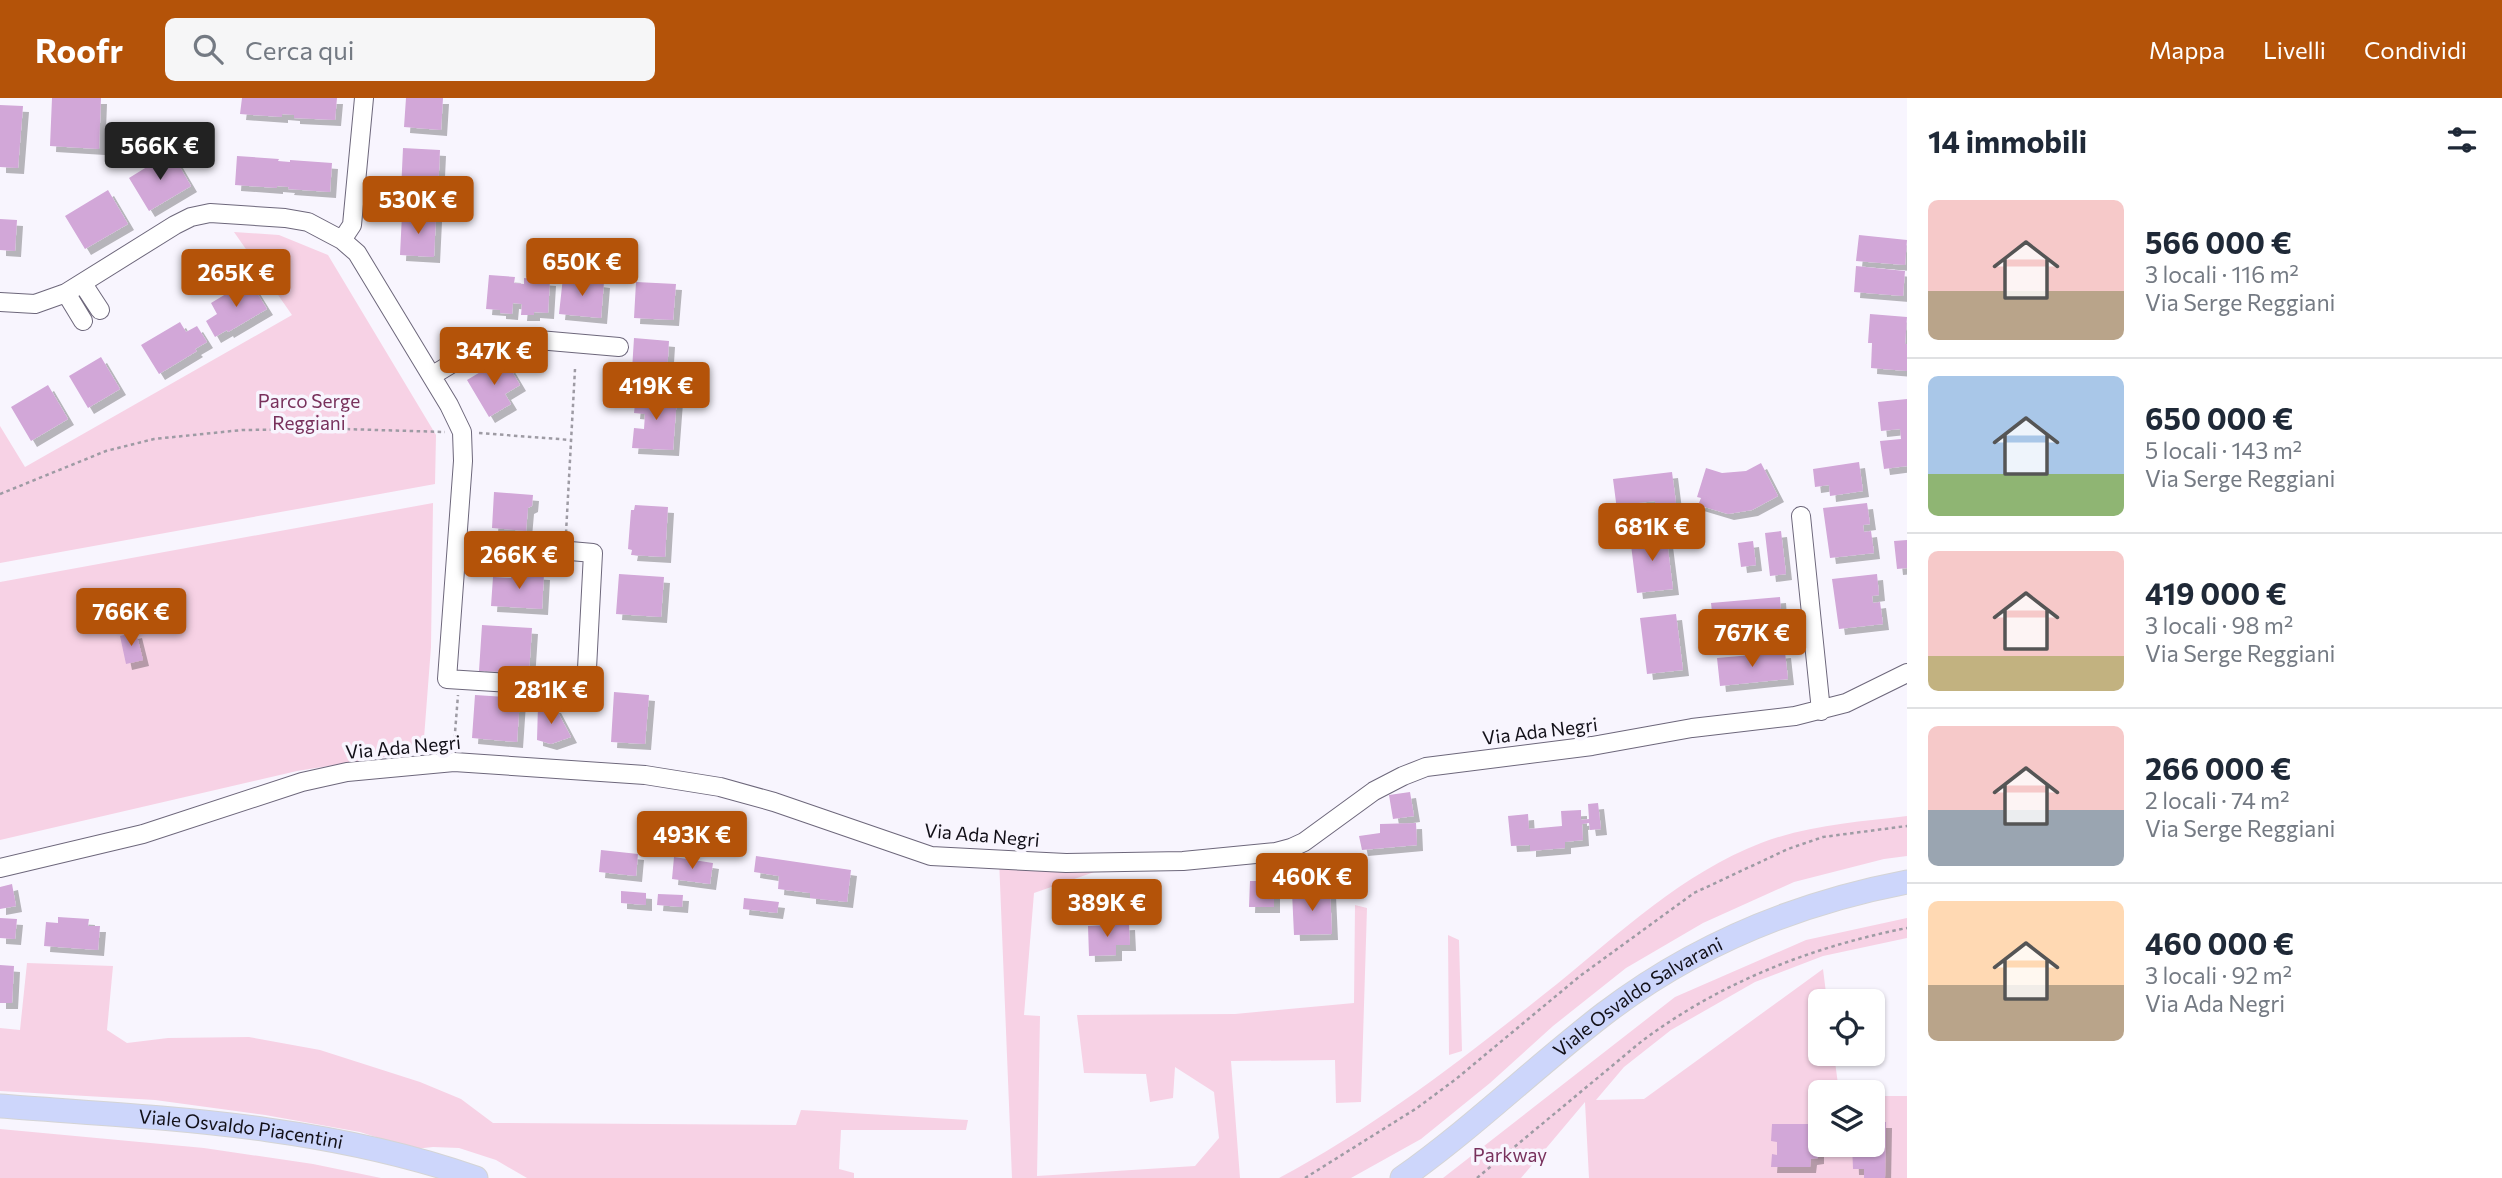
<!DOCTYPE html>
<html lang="it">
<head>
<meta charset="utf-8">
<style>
  body { margin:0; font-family:Commissioner,sans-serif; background:#f6f6f7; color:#1f2937; height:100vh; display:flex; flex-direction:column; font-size:26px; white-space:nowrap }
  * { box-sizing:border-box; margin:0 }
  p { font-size:23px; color:#747a83 }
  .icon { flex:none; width:38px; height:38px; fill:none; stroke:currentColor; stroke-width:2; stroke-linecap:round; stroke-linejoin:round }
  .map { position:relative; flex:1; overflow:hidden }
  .side { display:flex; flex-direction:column; background:#fff; width:595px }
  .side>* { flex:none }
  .controls { position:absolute; left:1808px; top:891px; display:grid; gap:14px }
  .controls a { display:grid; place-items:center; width:77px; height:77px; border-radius:10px; background:#fff; box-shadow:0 2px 5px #0004; font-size:35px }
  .price { position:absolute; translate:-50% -60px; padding:0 16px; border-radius:7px; background:#b45309; color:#fff; font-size:23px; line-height:46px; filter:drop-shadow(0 2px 4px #0008) }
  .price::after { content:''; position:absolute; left:50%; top:42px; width:21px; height:16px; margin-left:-10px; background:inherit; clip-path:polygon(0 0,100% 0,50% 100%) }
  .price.on { background:#222; color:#fff }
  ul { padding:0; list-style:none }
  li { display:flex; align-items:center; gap:21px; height:175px; padding:0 21px }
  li+li { border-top:2px solid #e0e1e3 }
  li span { display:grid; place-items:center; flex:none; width:196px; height:140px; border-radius:10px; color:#555 }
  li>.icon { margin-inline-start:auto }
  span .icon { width:84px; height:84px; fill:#fffc; stroke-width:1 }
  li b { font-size:30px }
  h2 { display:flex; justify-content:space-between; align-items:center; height:84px; padding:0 21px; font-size:30px }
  header { display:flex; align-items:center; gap:42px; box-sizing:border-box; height:98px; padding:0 35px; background:#b45309; color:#fff }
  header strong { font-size:33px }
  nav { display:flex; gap:38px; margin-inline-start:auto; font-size:24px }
  .search { width:490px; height:63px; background:#f6f6f7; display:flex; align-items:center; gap:18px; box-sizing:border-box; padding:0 24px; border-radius:10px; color:#747a83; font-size:26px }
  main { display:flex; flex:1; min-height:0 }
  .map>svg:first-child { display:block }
</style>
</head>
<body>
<header>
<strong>Roofr</strong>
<div class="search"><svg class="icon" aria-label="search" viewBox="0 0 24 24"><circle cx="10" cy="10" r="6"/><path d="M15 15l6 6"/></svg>Cerca qui</div>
<nav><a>Mappa</a><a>Livelli</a><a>Condividi</a></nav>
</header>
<main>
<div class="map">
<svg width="1907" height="1080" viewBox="0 0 1907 1080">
  <defs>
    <filter id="shadow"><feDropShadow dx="6" dy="6" stdDeviation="0" flood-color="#0004"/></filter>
  </defs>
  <rect width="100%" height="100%" fill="#f8f5fe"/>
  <path fill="#f7d2e5" d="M 234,134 L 279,137 L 328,157 L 436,337 L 435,386 L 0,465 L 0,328 L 25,369 L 292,217 Z
    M 433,405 L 431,549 L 423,653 L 297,673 L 0,742 L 0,484 Z
    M 1907,718 L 1907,758 L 1884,761 L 1794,784 L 1703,825 L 1626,870 L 1553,928 L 1490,985 L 1421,1041 L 1351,1080 L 1279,1080 C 1379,1027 1469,956 1557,886 C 1621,834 1683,775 1761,745 C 1808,727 1858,724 1907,718 Z
    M 999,761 L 1123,764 L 1034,795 L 1024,917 L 1040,918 L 1037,1078 L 1195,1068 L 1219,1040 L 1214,994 L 1175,969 L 1173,1000 L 1150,1004 L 1146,976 L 1084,975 L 1077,917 L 1235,916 L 1354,905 L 1355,807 L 1367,810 L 1361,1004 L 1336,1005 L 1335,962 L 1231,963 L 1240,1080 L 1012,1080 Z
    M 1907,820 L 1907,840 L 1823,858 L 1755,884 L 1671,932 L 1624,969 L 1596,1002 L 1644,1001 L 1823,871 L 1827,903 L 1820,903 L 1820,956 L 1834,956 L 1839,994 L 1820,994 L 1820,1046 L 1872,1046 L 1873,998 L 1907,998 L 1907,1080 L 1589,1080 L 1585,1004 L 1521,1080 L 1443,1080 L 1675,899 L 1806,842 Z
    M 1448,837 L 1459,842 L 1462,953 L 1449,957 Z
    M 27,865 L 113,868 L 107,932 L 127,945 L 168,940 L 249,939 L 320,952 L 420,984 L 461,1001 L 493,1025 L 796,1027 L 801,1012 L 968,1022 L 966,1032 L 841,1032 L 839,1071 L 854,1075 L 854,1080 L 527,1080 L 496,1062 L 459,1050 L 433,1049 L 414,1051 L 360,1034 L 265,1017 L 155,1002 L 0,993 L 0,930 L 20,932 Z
    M 0,1031 L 204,1050 L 313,1066 L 381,1080 L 0,1080 Z"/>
  <path fill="#d2a7d8" filter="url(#shadow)" d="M 52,0 L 101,0 L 99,51 L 50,48 Z
    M 242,0 L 337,0 L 335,22 L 294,20 L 294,17 L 282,16 L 282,19 L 240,16 Z
    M 406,0 L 443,0 L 441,32 L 404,29 Z
    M 0,7 L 23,8 L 18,70 L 0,69 Z
    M 403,50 L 440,52 L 438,94 L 401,93 Z
    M 171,54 L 191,88 L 149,113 L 129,80 Z
    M 237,58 L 279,61 L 278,63 L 290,64 L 290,62 L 332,65 L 330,94 L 288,91 L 289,89 L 277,88 L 277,90 L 235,87 Z
    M 108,92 L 128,126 L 85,151 L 65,118 Z
    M 402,116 L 436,118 L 434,159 L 400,157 Z
    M 0,121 L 17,122 L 15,153 L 0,152 Z
    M 1859,137 L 1907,142 L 1905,167 L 1856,163 Z
    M 1856,168 L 1905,173 L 1903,198 L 1854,194 Z
    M 489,177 L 515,179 L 514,185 L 524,186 L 524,180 L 550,182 L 548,215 L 534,214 L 534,217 L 521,217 L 522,206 L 513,205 L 512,216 L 500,215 L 500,212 L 486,211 Z
    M 563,179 L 604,184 L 601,220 L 559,216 Z
    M 249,182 L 267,211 L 228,234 L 227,232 L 215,239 L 206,223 L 217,216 L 211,205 Z
    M 636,184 L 676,186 L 673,222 L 634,220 Z
    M 1870,216 L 1907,219 L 1905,246 L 1907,246 L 1907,273 L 1871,270 L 1872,245 L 1868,245 Z
    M 180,224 L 186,234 L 197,228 L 207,244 L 195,251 L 197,253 L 159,276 L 141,247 Z
    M 634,240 L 669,243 L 667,275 L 632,272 Z
    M 101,259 L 120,291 L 88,310 L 69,278 Z
    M 502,261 L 505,266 L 507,265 L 520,287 L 505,296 L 511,306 L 489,319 L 467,282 Z
    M 48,287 L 68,321 L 31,343 L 11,309 Z
    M 636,296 L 677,299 L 673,352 L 632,350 L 634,330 L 644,331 L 645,316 L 634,315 Z
    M 1907,301 L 1907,368 L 1884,371 L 1880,343 L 1901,341 L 1900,331 L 1881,333 L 1878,304 Z
    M 1859,364 L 1863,393 L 1830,398 L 1829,387 L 1815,389 L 1813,371 Z
    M 1761,365 L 1778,398 L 1752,412 L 1728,416 L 1698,407 L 1701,400 L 1697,399 L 1706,370 L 1722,375 L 1746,373 Z
    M 1672,374 L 1676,405 L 1655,407 L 1655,403 L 1638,405 L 1639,409 L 1617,412 L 1613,381 Z
    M 494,394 L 533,397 L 532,408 L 528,410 L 526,433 L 492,430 Z
    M 1867,405 L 1870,426 L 1863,427 L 1864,434 L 1871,433 L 1874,455 L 1830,460 L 1823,410 Z
    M 635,407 L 668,409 L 665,459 L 631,457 L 632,452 L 628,451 L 631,412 L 634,412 Z
    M 1781,433 L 1786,476 L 1770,478 L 1765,435 Z
    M 1666,435 L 1673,491 L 1637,495 L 1630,439 Z
    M 1907,442 L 1907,470 L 1897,471 L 1894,443 Z
    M 1753,443 L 1756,467 L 1741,469 L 1738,445 Z
    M 511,474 L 544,476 L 542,511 L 491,508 L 493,479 L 511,480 Z
    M 619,476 L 664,479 L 661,519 L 616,516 Z
    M 1877,476 L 1879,497 L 1872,498 L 1873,505 L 1880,504 L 1883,526 L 1839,531 L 1832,481 Z
    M 1780,499 L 1782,527 L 1714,533 L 1711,505 Z
    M 1676,516 L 1683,572 L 1647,576 L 1640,520 Z
    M 482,527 L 532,530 L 529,575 L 479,573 Z
    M 136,534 L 143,562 L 126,566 L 120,538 Z
    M 1785,554 L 1788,581 L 1720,588 L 1717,560 Z
    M 614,594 L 649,597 L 645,646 L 611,644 Z
    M 475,597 L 520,600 L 517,644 L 472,640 Z
    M 538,607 L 555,609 L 571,639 L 551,646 L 537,642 Z
    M 1410,694 L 1414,718 L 1393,721 L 1389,697 Z
    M 1598,705 L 1601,731 L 1590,732 L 1589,725 L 1582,726 L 1583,742 L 1565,744 L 1565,750 L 1530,753 L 1530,747 L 1511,748 L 1508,718 L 1528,716 L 1529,731 L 1562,728 L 1561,713 L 1581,712 L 1581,722 L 1589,721 L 1588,706 Z
    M 1416,725 L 1417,747 L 1362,752 L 1359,738 L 1380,735 L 1380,726 Z
    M 601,752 L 638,756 L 636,778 L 599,774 Z
    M 756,758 L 851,772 L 847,804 L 810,800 L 810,795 L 778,791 L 779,778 L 754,774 Z
    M 674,759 L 713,765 L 710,786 L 672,781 Z
    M 1250,783 L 1274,783 L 1274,809 L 1249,809 Z
    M 12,786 L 16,808 L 0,811 L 0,789 Z
    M 1330,792 L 1332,836 L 1294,837 L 1292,794 Z
    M 621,793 L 646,795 L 646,807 L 621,805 Z
    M 658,796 L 683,797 L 682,809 L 657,807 Z
    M 744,800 L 779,804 L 777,815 L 743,811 Z
    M 58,819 L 89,821 L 88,828 L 100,828 L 98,852 L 44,848 L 46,824 L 58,825 Z
    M 0,820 L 17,821 L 15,841 L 0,840 Z
    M 1129,826 L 1130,847 L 1116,847 L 1116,857 L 1089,858 L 1088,828 Z
    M 0,867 L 14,868 L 12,905 L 0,905 Z
    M 1872,1024 L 1886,1024 L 1885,1080 L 1864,1080 L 1864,1071 L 1853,1071 L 1852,1046 L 1872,1046 Z
    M 1772,1026 L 1818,1026 L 1818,1060 L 1811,1061 L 1810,1069 L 1771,1069 L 1772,1056 L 1777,1057 L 1777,1044 L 1771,1043 Z"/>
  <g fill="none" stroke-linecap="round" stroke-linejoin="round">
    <defs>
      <path id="minor" d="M 342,142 L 352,127 L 364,0
        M 83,186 L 100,212
        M 66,195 L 83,223
        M 0,204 L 35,206 L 66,195 L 175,127 L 191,119 L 210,115 L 285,120 L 308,124 L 342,142 L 357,155 L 449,307 L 462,334 L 463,363 L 447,581 L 586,590 L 593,455 L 458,443
        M 433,277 L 494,240 L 504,239 L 619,249
        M 1801,418 L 1821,613
        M 0,770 L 143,736 L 302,684 L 347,674 L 454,664 L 645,677 L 720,689 L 774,704 L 931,758 L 1066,765 L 1183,763 L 1276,754 L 1291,750 L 1304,744 L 1374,693 L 1403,678 L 1426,669 L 1592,648 L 1692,630 L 1795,618 L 1846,605 L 1907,575"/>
      <g id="major">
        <path id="s1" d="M 0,1008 C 160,1020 323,1026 476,1080"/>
        <path id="s2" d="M 1402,1080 C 1473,1030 1535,969 1604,916 C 1693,848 1797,805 1907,784"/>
      </g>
    </defs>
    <use href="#minor" stroke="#6d677b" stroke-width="20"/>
    <use href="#major" stroke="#d4d4d5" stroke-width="25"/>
    <path stroke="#9e9ba4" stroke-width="2.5" stroke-dasharray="3.5 3.5" stroke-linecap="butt" d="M 479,335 L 571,342
      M 0,396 L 106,353 L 154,341 L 242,332 L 343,331 L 445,334
      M 566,435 L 575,271
      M 454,647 L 458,597
      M 1305,1080 L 1417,1010 L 1456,981 L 1580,878 L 1694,795 L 1788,751 L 1823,739 L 1907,728
      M 1477,1080 L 1642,943 C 1721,884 1811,849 1907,830"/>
    <use href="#minor" stroke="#fff" stroke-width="18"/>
    <use href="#major" stroke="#cdd6fb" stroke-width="23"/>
  </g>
  <g text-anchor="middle" stroke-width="7" stroke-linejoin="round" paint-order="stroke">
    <g font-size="19" fill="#78315c" stroke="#f8f5fe">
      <text x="309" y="310">Parco Serge<tspan x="309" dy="22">Reggiani</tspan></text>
      <text x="1510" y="1064">Parkway</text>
    </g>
    <g font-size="19" fill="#121018" stroke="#f8f5fe">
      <text transform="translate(1540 633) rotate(-7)" y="7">Via Ada Negri</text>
      <text transform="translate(403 649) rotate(-5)" y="7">Via Ada Negri</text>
      <text transform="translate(982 737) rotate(5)" y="7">Via Ada Negri</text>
      <text dy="7" stroke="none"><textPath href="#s2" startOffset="298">Viale Osvaldo Salvarani</textPath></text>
      <text dy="7" stroke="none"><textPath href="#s1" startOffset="242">Viale Osvaldo Piacentini</textPath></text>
    </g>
  </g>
</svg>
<div class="controls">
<a><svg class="icon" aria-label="locate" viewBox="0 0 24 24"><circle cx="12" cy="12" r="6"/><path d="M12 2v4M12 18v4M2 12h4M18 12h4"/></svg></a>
<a><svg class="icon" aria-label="layers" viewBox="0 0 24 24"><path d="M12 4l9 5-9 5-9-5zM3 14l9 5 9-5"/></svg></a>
</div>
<b class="price on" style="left:160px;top:84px">566K €</b>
<b class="price" style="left:418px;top:138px">530K €</b>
<b class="price" style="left:582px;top:200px">650K €</b>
<b class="price" style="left:236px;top:211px">265K €</b>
<b class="price" style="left:494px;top:289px">347K €</b>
<b class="price" style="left:656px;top:324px">419K €</b>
<b class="price" style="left:1652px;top:465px">681K €</b>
<b class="price" style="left:519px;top:493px">266K €</b>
<b class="price" style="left:131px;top:550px">766K €</b>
<b class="price" style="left:1752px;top:571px">767K €</b>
<b class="price" style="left:551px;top:628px">281K €</b>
<b class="price" style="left:692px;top:773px">493K €</b>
<b class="price" style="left:1312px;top:815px">460K €</b>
<b class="price" style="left:1107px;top:841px">389K €</b>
</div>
<section class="side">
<h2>14 immobili<svg class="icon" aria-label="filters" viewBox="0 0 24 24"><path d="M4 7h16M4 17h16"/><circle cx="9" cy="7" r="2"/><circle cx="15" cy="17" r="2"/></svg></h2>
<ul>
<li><span style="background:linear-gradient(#f6c9c9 65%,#b9a48a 0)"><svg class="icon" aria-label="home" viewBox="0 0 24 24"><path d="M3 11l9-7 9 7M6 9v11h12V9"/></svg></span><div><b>566 000 €</b><p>3 locali · 116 m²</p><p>Via Serge Reggiani</p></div></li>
<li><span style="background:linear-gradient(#a9c7e8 70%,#8fb573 0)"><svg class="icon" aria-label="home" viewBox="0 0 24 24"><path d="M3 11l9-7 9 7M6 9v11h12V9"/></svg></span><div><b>650 000 €</b><p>5 locali · 143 m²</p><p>Via Serge Reggiani</p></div></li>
<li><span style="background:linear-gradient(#f6c9c9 75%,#c2b280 0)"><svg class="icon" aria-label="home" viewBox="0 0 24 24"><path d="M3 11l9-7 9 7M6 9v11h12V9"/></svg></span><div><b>419 000 €</b><p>3 locali · 98 m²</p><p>Via Serge Reggiani</p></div></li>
<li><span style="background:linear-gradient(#f6c9c9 60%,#9aa5b1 0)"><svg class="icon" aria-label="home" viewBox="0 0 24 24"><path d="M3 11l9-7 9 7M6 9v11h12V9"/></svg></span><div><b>266 000 €</b><p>2 locali · 74 m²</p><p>Via Serge Reggiani</p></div></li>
<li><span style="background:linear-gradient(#ffd9b3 60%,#b9a48a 0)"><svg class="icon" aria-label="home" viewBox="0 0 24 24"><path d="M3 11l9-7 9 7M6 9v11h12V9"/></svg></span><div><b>460 000 €</b><p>3 locali · 92 m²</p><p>Via Ada Negri</p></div></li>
</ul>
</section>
</main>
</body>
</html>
